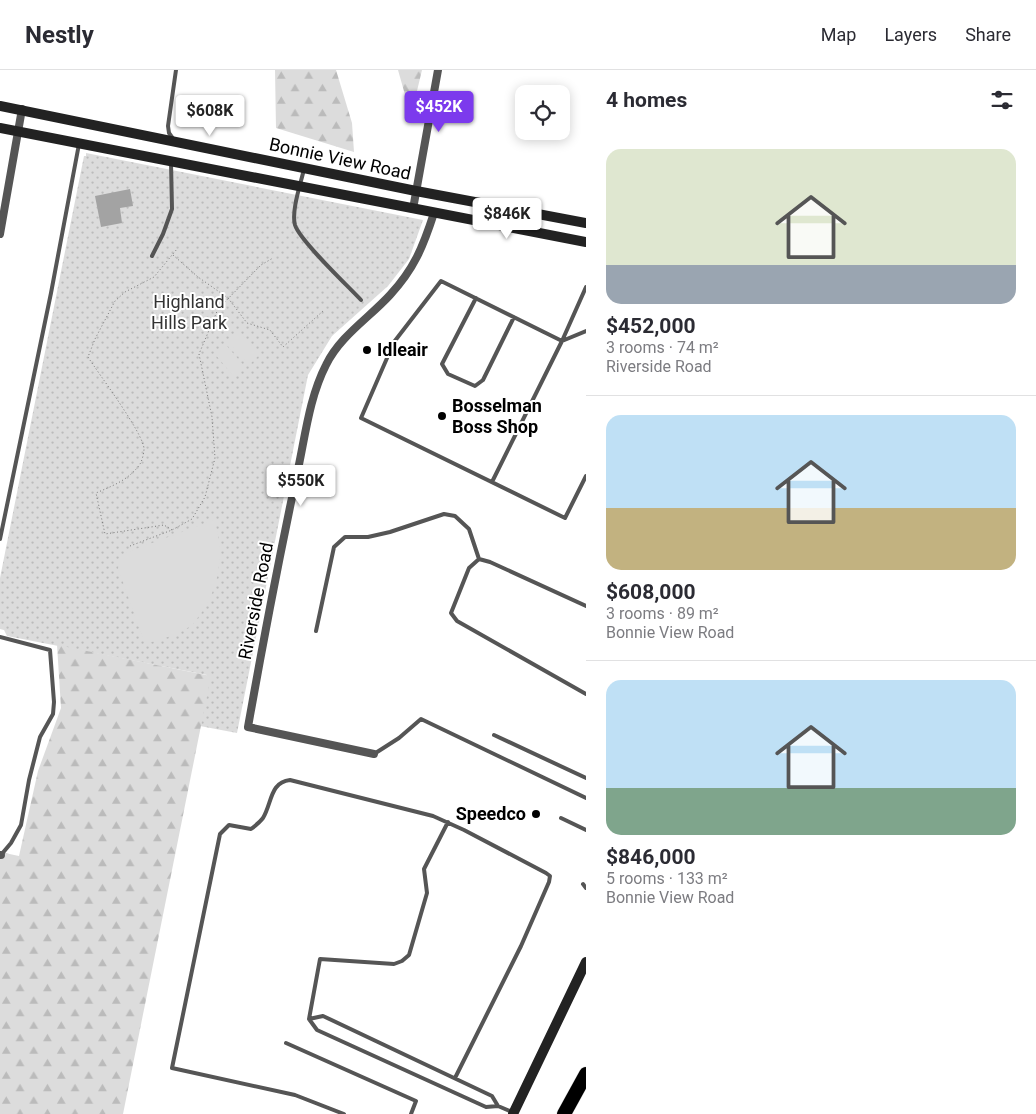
<!DOCTYPE html>
<html lang="en">
<head>
<meta charset="utf-8">
<style>
  body { margin:0; font-family:Roboto,sans-serif; background:#f7f7f7; color:#2b2b33; height:100vh; display:flex; flex-direction:column; font-size:19px; white-space:nowrap }
  * { box-sizing:border-box; margin:0 }
  p { font-size:16px; color:#7c7c81 }
  .icon { flex:none; width:28px; height:28px; fill:none; stroke:currentColor; stroke-width:2; stroke-linecap:round; stroke-linejoin:round }
  .map { position:relative; flex:1; overflow:hidden }
  .side { display:flex; flex-direction:column; background:#fff; width:450px }
  .side>* { flex:none }
  .fabs { position:absolute; left:515px; top:15px; display:grid; gap:10px }
  .fabs a { display:grid; place-items:center; width:55px; height:55px; border-radius:10px; background:#fff; box-shadow:0 2px 12px #0003; font-size:25px }
  .price { position:absolute; translate:-50% -42px; padding:0 11px; border-radius:5px; background:#fff; color:#222; font-size:16px; line-height:32px; filter:drop-shadow(0 1px 2px #0008) }
  .price::after { content:''; position:absolute; left:50%; top:30px; width:15px; height:11px; margin-left:-8px; background:inherit; clip-path:polygon(0 0,100% 0,50% 100%) }
  .price.active { background:#7c3aed; color:#fff }
  ul { padding:0; list-style:none }
  li { display:grid; align-content:center; gap:10px; height:265px; padding:0 20px }
  li+li { border-top:1px solid #e1e1e2 }
  li span { display:grid; place-items:center; height:155px; border-radius:15px; color:#555 }
  li>.icon { margin-inline-start:auto }
  span .icon { width:90px; height:90px; fill:#fffc; stroke-width:1 }
  li b { font-size:21px }
  h2 { display:flex; justify-content:space-between; align-items:center; height:60px; padding:0 20px; font-size:21px }
  header { display:flex; align-items:center; gap:30px; box-sizing:border-box; height:70px; padding:0 25px; background:#fff; border-bottom:1px solid #e1e1e2 }
  header strong { font-size:24px }
  nav { display:flex; gap:28px; margin-inline-start:auto; font-size:18px }
  main { display:flex; flex:1; min-height:0 }
  .map>svg:first-child { display:block }
</style>
</head>
<body>
<header>
<strong>Nestly</strong>
<nav><a>Map</a><a>Layers</a><a>Share</a></nav>
</header>
<main>
<div class="map">
<svg width="586" height="1044" viewBox="0 0 586 1044">
  <defs>
    <pattern id="grass-dots" width="8" height="8" patternUnits="userSpaceOnUse" patternTransform="scale(1.25)"><rect width="8" height="8" fill="#dcdcdc"/><path d="M2 2h.1M6 6h.1" fill="none" stroke="#bbb" stroke-width="1.8" stroke-linecap="round"/></pattern>
    <pattern id="forest-firs" width="22" height="20" patternUnits="userSpaceOnUse" patternTransform="scale(1.25)"><rect width="22" height="20" fill="#dcdcdc"/><path d="M5 1l3.5 6h-7zM16 11l3.5 6h-7z" fill="#bbb"/></pattern>
  </defs>
  <rect width="100%" height="100%" fill="#fff"/>
  <path fill="url(#grass-dots)" d="M 86,83 L 423,150 L 409,189 L 388,216 L 332,266 L 308,305 L 237,663 L 200,656 L 207,605 L 7,566 L 4,560 L 0,559 L 0,508 L 84,86 L 86,86 Z"/>
  <path fill="url(#forest-firs)" d="M 275,0 L 336,0 L 352,53 L 354,82 L 276,58 Z
    M 398,0 L 422,0 L 411,46 Z
    M 57,575 L 211,606 L 123,1044 L 0,1044 L 0,782 L 19,786 L 38,701 L 61,638 Z"/>
  <path fill="#dcdcdc" d="M 240,263 L 259,285 L 249,295 L 229,272 Z
    M 226,275 L 245,297 L 234,307 L 215,284 Z
    M 214,450 C 225,481 220,519 199,546 C 196,550 193,555 189,557 C 176,566 160,569 145,574 L 118,498 L 125,483 Z"/>
  <path fill="#a3a3a3" d="M 130,119 L 133,136 L 120,138 L 122,153 L 101,157 L 95,126 Z"/>
  <g fill="none" stroke-linecap="round" stroke-linejoin="round">
    <defs>
      <path id="motorway" d="M 564,1044 L 586,1004"/>
    </defs>
    <use href="#motorway" stroke="#dbdbdb" stroke-width="15"/>
    <path stroke="#777" stroke-width="1" stroke-dasharray="1 2.5" stroke-linecap="butt" d="M 173,185 L 198,207 L 228,228 L 247,253 L 270,260 L 283,277 L 323,241
      M 172,460 L 164,455 L 105,464 L 96,423 C 112,416 129,410 140,394 C 142,391 144,383 144,379 C 144,364 98,303 88,287 L 95,269 L 115,231 L 125,222 L 154,207 L 177,179
      M 130,476 L 172,460 L 192,449 L 205,427 L 215,388 L 212,347 L 199,284 L 218,239 L 261,195 L 273,188"/>
    <path stroke="#555" stroke-width="4" d="M 174,70 L 169,63 L 168,56 L 176,0
      M 304,99 C 301,113 291,141 295,155 C 300,171 348,216 361,230
      M 152,186 L 163,164 L 172,139 L 171,93
      M 476,228 L 442,294 L 448,304 L 475,316 L 483,310 L 514,247
      M 586,261 L 562,271 L 441,211 L 394,272 L 361,348 L 565,448 L 586,406
      M 492,412 L 562,271 L 586,217
      M 0,469 L 51,223 L 79,74
      M 586,536 L 490,492 L 479,489 L 469,498 L 451,543 L 457,551 L 586,624
      M 316,561 L 334,477 L 345,467 L 368,467 L 390,462 L 444,444 L 455,446 L 469,459 L 479,489
      M 0,567 L 50,580 L 54,632 L 53,644 L 40,667 L 29,710 L 21,755 L 11,773 L 1,785
      M 494,665 L 586,708
      M 374,684 L 399,668 L 421,649 L 586,728
      M 561,748 L 586,760
      M 448,752 L 424,799 L 427,823 L 409,885 L 402,891 L 394,894 L 320,889 L 309,949 L 317,960 L 486,1037 L 498,1036
      M 583,814 L 586,818
      M 309,949 L 323,946 L 492,1026 L 498,1036 L 512,1042
      M 286,973 L 416,1031 L 411,1044
      M 344,1044 L 295,1025 L 172,998 L 220,764 L 229,755 L 251,759 C 255,756 260,752 263,748 C 272,733 270,712 290,710 L 433,746 L 464,760 L 546,803 L 550,806 L 549,812 L 521,876 L 455,1008"/>
    <path stroke="#555" stroke-width="8" d="M 413,139 L 438,0
      M 0,164 L 22,39
      M 374,684 L 248,657 C 263,572 279,488 297,404 C 305,368 309,328 326,295 C 340,266 369,248 390,225 C 414,199 423,177 434,143
      M 0,785 L 1,785"/>
    <path stroke="#222" stroke-width="10" d="M 0,36 L 416,121 L 586,153
      M 0,58 L 586,172
      M 513,1044 L 586,892"/>
    <use href="#motorway" stroke="#000" stroke-width="14"/>
  </g>
  <g fill="#000" stroke="#fff" stroke-width="2">
    <circle cx="367" cy="280" r="5"/>
    <circle cx="442" cy="346" r="5"/>
    <circle cx="536" cy="744" r="5"/>
  </g>
  <g text-anchor="middle" stroke-width="4" stroke-linejoin="round" paint-order="stroke">
    <g font-size="18" fill="#000" stroke="#fff">
      <text transform="translate(340 89) rotate(12)" y="6">Bonnie View Road</text>
      <text transform="translate(256 531) rotate(-79)" y="6">Riverside Road</text>
    </g>
    <g font-size="18" fill="#333" stroke="#fff">
      <text x="189" y="238">Highland<tspan x="189" dy="21">Hills Park</tspan></text>
    </g>
    <g font-size="18" font-weight="bold" fill="#000" stroke="#fff" text-anchor="start">
      <text x="377" y="286">Idleair</text>
      <text x="452" y="342">Bosselman<tspan x="452" dy="21">Boss Shop</tspan></text>
      <text x="526" y="750" text-anchor="end">Speedco</text>
    </g>
  </g>
</svg>
<div class="fabs">
<a><svg class="icon" aria-label="locate" viewBox="0 0 24 24"><circle cx="12" cy="12" r="6"/><path d="M12 2v4M12 18v4M2 12h4M18 12h4"/></svg></a>
</div>
<b class="price active" style="left:439px;top:63px">$452K</b>
<b class="price" style="left:210px;top:67px">$608K</b>
<b class="price" style="left:507px;top:170px">$846K</b>
<b class="price" style="left:301px;top:437px">$550K</b>
</div>
<section class="side">
<h2>4 homes<svg class="icon" aria-label="filters" viewBox="0 0 24 24"><path d="M4 7h16M4 17h16"/><circle cx="9" cy="7" r="2"/><circle cx="15" cy="17" r="2"/></svg></h2>
<ul>
<li><span style="background:linear-gradient(#dfe7d0 75%,#9aa5b1 0)"><svg class="icon" aria-label="home" viewBox="0 0 24 24"><path d="M3 11l9-7 9 7M6 9v11h12V9"/></svg></span><div><b>$452,000</b><p>3 rooms · 74 m²</p><p>Riverside Road</p></div></li>
<li><span style="background:linear-gradient(#bfe0f5 60%,#c2b280 0)"><svg class="icon" aria-label="home" viewBox="0 0 24 24"><path d="M3 11l9-7 9 7M6 9v11h12V9"/></svg></span><div><b>$608,000</b><p>3 rooms · 89 m²</p><p>Bonnie View Road</p></div></li>
<li><span style="background:linear-gradient(#bfe0f5 70%,#7fa58c 0)"><svg class="icon" aria-label="home" viewBox="0 0 24 24"><path d="M3 11l9-7 9 7M6 9v11h12V9"/></svg></span><div><b>$846,000</b><p>5 rooms · 133 m²</p><p>Bonnie View Road</p></div></li>
</ul>
</section>
</main>
</body>
</html>
